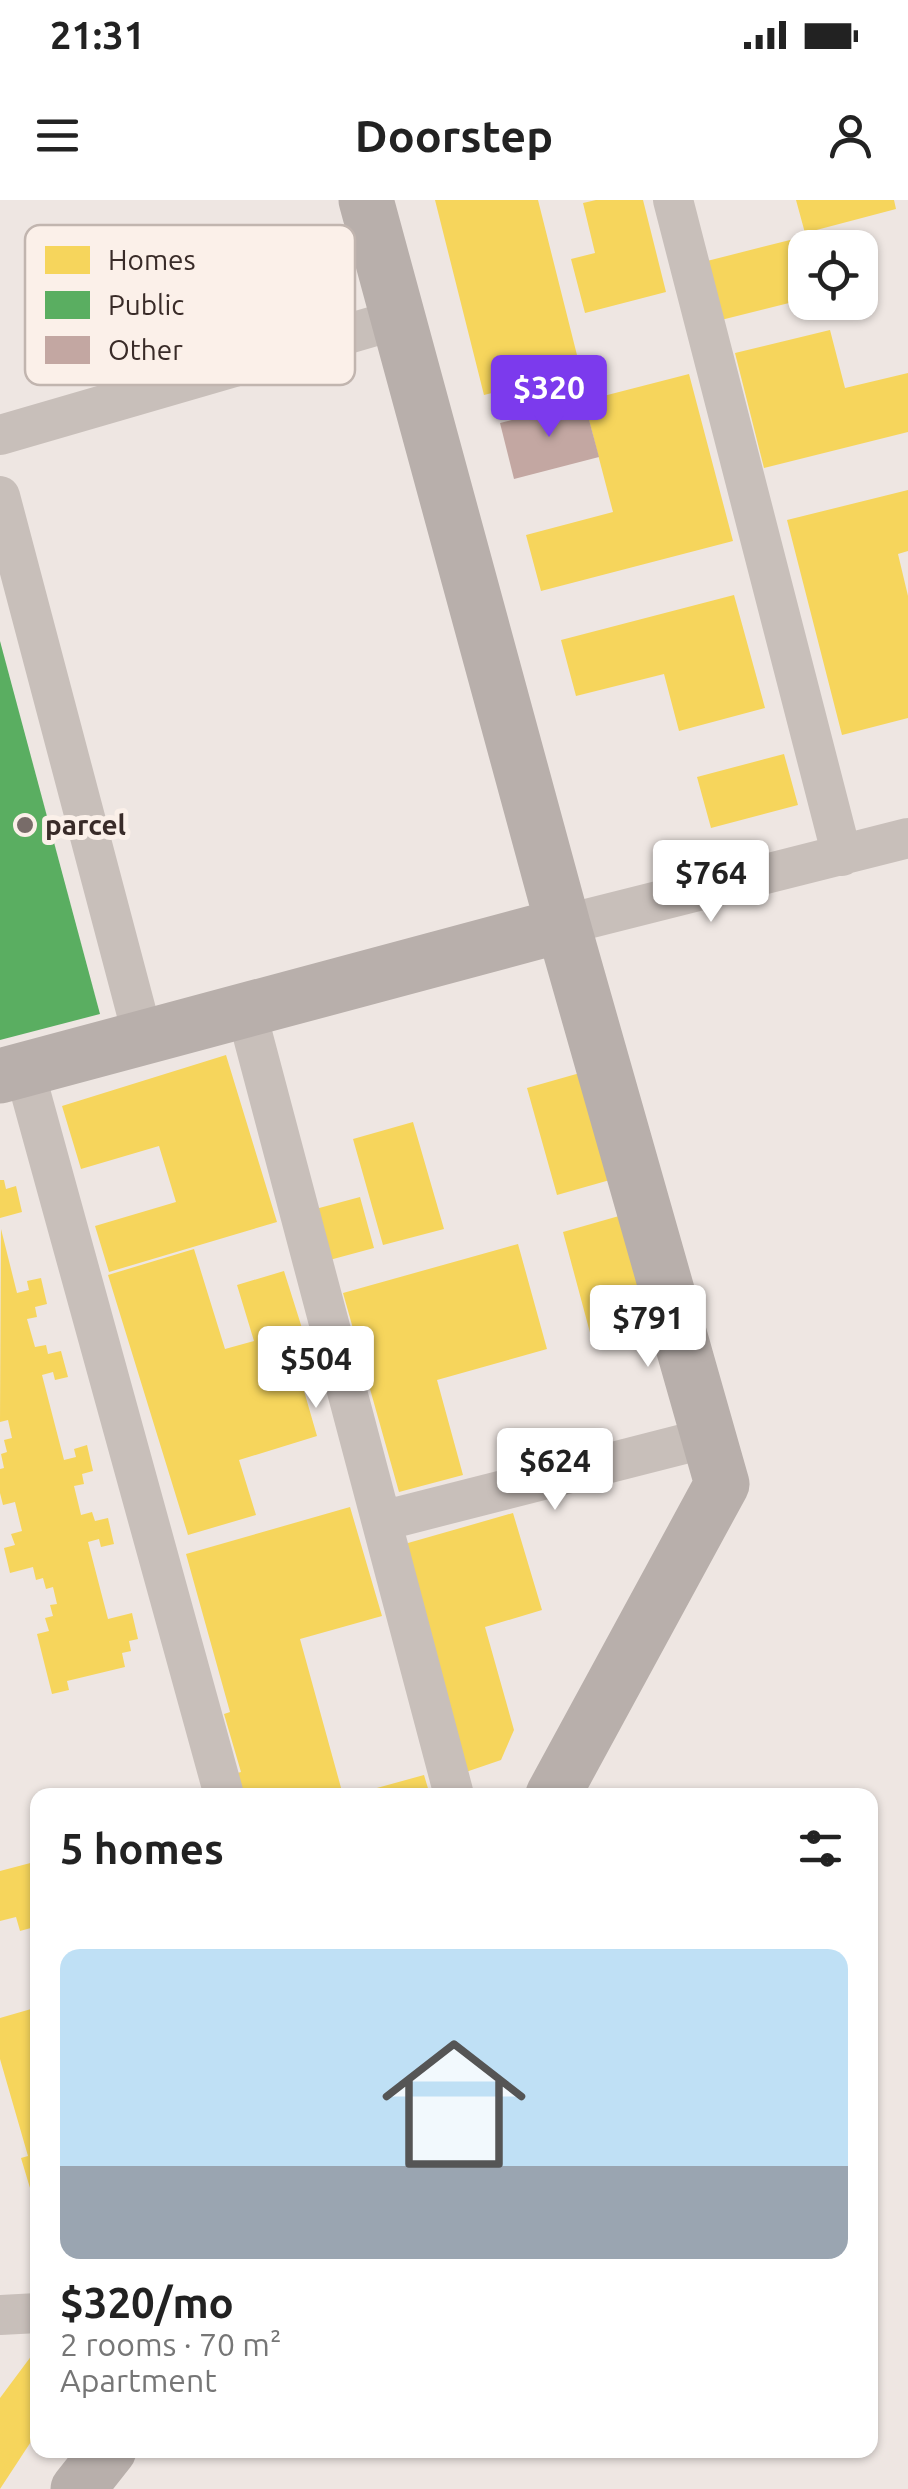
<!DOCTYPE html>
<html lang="en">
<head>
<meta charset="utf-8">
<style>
  body { margin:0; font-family:Ubuntu,sans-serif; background:#f2f2f2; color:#222; height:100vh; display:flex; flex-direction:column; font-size:38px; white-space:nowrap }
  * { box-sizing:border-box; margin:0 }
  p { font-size:32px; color:#767676 }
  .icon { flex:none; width:55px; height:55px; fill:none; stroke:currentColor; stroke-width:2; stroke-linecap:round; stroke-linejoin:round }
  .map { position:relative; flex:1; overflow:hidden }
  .panel { position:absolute; left:30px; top:1588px; width:848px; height:670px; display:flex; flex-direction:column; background:#fff; border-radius:20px; box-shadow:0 2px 8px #0004 }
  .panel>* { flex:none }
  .buttons { position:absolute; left:788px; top:30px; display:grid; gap:20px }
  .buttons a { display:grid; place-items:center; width:90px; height:90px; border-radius:20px; background:#fff; box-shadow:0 2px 8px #0004; font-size:50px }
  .price { position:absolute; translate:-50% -85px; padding:0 22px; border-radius:10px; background:#fff; color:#222; font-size:32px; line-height:65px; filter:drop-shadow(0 2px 5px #0008) }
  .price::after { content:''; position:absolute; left:50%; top:60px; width:30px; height:22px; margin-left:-15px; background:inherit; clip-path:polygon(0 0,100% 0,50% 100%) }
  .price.active { background:#7c3aed; color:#fff }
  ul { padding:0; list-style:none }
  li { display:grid; align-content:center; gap:20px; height:530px; padding:0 30px }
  li span { display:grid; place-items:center; height:310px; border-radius:20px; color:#555 }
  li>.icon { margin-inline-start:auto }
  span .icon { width:180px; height:180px; fill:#fffc; stroke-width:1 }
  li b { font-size:42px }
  h2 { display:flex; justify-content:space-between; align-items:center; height:120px; padding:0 30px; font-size:42px }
  .status { display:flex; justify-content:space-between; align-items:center; height:70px; padding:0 50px; background:#fff; direction:ltr }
  .status svg { height:28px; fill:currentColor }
  header { display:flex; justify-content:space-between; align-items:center; height:130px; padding:0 30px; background:#fff; font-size:45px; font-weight:700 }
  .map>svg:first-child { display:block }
</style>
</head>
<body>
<div class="status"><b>21:31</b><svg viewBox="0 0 49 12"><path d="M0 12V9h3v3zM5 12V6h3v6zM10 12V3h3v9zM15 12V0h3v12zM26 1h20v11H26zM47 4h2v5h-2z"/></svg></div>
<header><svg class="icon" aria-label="menu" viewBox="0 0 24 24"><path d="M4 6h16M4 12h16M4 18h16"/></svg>Doorstep<svg class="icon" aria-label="person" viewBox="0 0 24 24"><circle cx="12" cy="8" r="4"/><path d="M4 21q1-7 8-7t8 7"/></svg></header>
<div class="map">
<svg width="908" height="2289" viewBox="0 0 908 2289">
  <rect width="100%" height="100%" fill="#eee6e2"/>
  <path fill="#f6d55c" d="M 435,0 L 538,0 L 581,171 L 484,195 Z
    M 596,0 L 643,0 L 666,92 L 585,113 L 571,59 L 595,53 L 583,3 Z
    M 796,0 L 894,0 L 896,9 L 805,33 Z
    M 802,37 L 805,99 L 721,120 L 707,61 Z
    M 830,130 L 845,188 L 908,173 L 908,232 L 764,268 L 735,153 Z
    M 689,174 L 733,341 L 541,391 L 526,335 L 613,312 L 584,201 Z
    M 908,290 L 908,351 L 898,354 L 908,396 L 908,518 L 842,535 L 787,320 Z
    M 734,395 L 765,508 L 679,531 L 664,474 L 576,496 L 561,440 Z
    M 784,554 L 798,605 L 711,628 L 697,577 Z
    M 226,855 L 277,1022 L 109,1072 L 95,1026 L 176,1002 L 159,946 L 81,969 L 62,906 Z
    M 587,871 L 617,978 L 557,995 L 527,888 Z
    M 413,922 L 444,1029 L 383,1045 L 353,939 Z
    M 0,980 L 4,980 L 6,989 L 16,986 L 22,1012 L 0,1018 Z
    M 360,997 L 374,1048 L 311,1065 L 297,1014 Z
    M 626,1014 L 655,1126 L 592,1140 L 563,1032 Z
    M 1,1029 L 17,1093 L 29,1090 L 27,1081 L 41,1078 L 47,1104 L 35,1107 L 37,1117 L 27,1119 L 35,1147 L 46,1145 L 48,1154 L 61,1151 L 68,1177 L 55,1180 L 53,1172 L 42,1175 L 64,1260 L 76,1257 L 74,1249 L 87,1245 L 93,1271 L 82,1274 L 84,1284 L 74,1286 L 81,1315 L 92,1312 L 95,1321 L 108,1318 L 114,1344 L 101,1347 L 99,1339 L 88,1342 L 108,1419 L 132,1413 L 138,1439 L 129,1441 L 131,1451 L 122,1453 L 125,1467 L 67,1481 L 69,1490 L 52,1494 L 37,1434 L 49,1431 L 45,1418 L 53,1416 L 50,1405 L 57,1404 L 53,1387 L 46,1389 L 43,1378 L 36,1380 L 33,1367 L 10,1373 L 4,1348 L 15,1345 L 11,1334 L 22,1331 L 15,1302 L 3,1305 L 0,1293 L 0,1269 L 4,1268 L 1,1254 L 7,1252 L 4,1240 L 12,1238 L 8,1220 L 0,1222 Z
    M 518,1044 L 547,1149 L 437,1180 L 463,1275 L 399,1292 L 343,1093 Z
    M 194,1049 L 225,1149 L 254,1141 L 237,1085 L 284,1071 L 318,1179 L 302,1184 L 317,1236 L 239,1260 L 256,1315 L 188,1335 L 108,1075 Z
    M 350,1307 L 382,1416 L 300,1439 L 343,1595 L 240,1595 L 233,1574 L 241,1572 L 224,1514 L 230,1512 L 186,1354 Z
    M 513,1313 L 542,1410 L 485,1427 L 514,1530 L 501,1560 L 460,1574 L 394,1347 Z
    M 424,1575 L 430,1595 L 355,1595 L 355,1594 Z
    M 38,1661 L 38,1726 L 20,1731 L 16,1717 L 0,1721 L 0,1671 Z
    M 38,1807 L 38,1996 L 33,1998 L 21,1958 L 28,1956 L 0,1859 L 0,1818 Z
    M 38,2147 L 38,2231 L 0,2289 L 0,2198 Z"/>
  <path fill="#5aae61" d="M 0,441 L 100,814 L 0,840 Z"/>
  <path fill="#c3a7a2" d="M 584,201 L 599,257 L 514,279 L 500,223 Z"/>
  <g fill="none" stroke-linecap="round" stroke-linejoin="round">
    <path stroke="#c8bfba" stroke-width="40" d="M 673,0 L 842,656
      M 0,235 L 399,119
      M 0,296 L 143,837
      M 563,725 L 908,638
      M 246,810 L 454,1595
      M 24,869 L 224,1595
      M 382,1321 L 711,1237
      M 0,2115 L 38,2113"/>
    <path stroke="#b8afab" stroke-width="55" d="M 0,876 L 563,725 L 366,0
      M 553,1595 L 722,1284 L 563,725
      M 78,2289 L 109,2250"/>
  </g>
  <circle fill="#786c69" stroke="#fbf0e9" stroke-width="4" cx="25" cy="625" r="10"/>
  <g text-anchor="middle" stroke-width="10" stroke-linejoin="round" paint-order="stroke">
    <g font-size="28" font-weight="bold" fill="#392b28" stroke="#fbf0e9" text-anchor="start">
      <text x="45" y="635">parcel</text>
    </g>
  </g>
  <rect x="25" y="25" width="330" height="160" rx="15" fill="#fbf0e9" stroke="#c1b5af" stroke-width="2.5"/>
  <rect x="45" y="46" width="45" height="28" fill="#f6d55c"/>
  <rect x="45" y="91" width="45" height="28" fill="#5aae61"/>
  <rect x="45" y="136" width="45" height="28" fill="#c3a7a2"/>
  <g font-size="28" fill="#392b28">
    <text x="108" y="70">Homes</text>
    <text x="108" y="115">Public</text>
    <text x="108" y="160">Other</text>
  </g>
</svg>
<div class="buttons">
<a><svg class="icon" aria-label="locate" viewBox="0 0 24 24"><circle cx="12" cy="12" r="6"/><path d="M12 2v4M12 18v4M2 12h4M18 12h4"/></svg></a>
</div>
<b class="price active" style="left:549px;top:240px">$320</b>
<b class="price" style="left:711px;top:725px">$764</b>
<b class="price" style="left:648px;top:1170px">$791</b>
<b class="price" style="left:316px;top:1211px">$504</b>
<b class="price" style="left:555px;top:1313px">$624</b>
<section class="panel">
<h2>5 homes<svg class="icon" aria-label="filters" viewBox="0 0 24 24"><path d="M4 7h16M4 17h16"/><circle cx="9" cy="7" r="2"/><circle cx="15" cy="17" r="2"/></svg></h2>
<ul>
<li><span style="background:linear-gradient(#bfe0f5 70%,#9aa5b1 0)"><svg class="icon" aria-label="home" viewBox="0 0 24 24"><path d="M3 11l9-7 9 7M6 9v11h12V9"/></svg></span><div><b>$320/mo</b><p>2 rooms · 70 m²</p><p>Apartment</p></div></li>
</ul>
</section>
</div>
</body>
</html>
